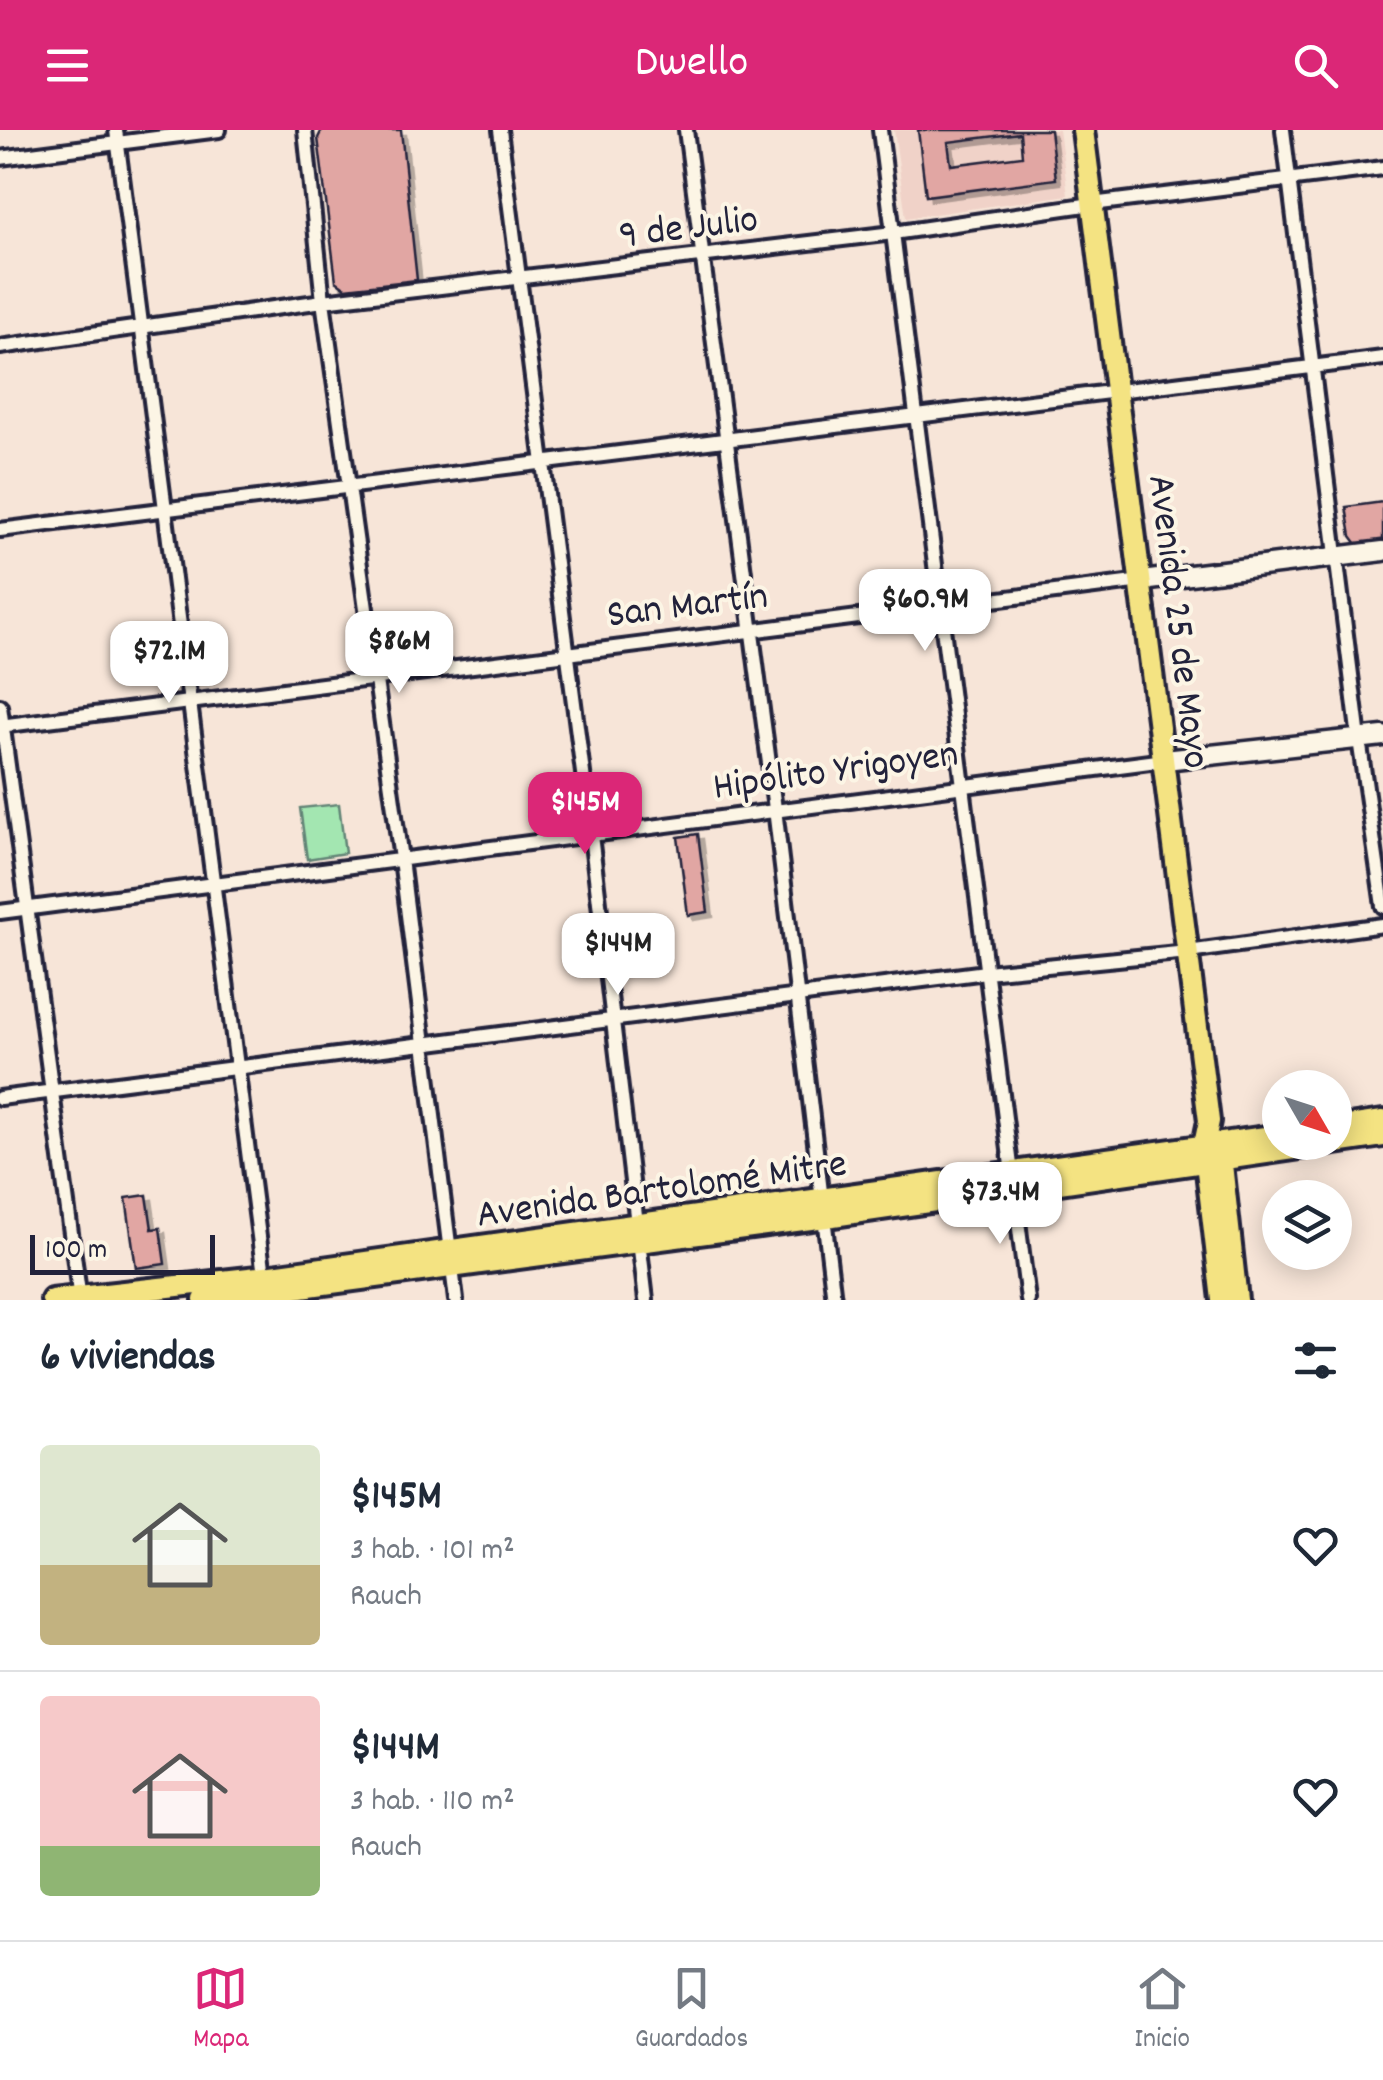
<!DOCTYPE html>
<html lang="es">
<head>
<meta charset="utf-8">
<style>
  body { margin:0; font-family:Dekko,sans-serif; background:#f2f2f3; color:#1f2937; height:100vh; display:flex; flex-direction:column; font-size:38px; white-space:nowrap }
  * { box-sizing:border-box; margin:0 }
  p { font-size:32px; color:#747a83 }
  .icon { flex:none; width:55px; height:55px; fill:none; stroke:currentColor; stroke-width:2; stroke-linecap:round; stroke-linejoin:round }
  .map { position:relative; height:1170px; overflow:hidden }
  .panel { display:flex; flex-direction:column; background:#fff; flex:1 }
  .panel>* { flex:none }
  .needle { width:65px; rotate:129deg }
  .tools { position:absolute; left:1262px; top:940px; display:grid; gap:20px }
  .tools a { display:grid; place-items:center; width:90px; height:90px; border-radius:50%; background:#fff; box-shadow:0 5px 25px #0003; font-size:50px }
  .scale { position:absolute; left:30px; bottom:25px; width:185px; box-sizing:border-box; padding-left:10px; border:5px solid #22223b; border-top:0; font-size:28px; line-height:35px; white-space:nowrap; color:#22223b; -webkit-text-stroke:8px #fcf5e5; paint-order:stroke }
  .price { position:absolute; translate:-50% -85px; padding:0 22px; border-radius:20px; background:#fff; color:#222; font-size:32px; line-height:65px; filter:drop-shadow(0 2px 5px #0008) }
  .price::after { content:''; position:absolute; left:50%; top:60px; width:30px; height:22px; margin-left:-15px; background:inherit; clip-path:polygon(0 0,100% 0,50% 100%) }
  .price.current { background:#db2777; color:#fff }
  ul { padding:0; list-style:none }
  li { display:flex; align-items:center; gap:30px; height:250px; padding:0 40px }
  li+li { border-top:2px solid #e0e1e3 }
  li span { display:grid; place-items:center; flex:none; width:280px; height:200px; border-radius:10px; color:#555 }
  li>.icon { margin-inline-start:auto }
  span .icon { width:120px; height:120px; fill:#fffc; stroke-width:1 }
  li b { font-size:42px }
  h2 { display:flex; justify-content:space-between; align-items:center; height:120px; padding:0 40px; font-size:42px }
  header { display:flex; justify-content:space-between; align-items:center; height:130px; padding:0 40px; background:#db2777; color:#fff; font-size:45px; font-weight:600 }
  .dock { display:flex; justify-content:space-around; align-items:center; height:140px; border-top:2px solid #e0e1e3; background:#fff; font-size:28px; color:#747a83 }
  .dock a { display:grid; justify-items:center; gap:5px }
  .dock .current { color:#db2777 }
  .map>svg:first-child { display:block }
</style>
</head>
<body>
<header><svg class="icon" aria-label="menu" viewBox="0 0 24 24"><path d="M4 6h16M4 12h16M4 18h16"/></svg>Dwello<svg class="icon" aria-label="search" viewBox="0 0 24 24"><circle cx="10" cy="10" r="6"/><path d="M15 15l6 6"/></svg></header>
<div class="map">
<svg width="1383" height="1170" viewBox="0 0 1383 1170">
  <defs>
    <filter id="shadow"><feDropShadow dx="5" dy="5" stdDeviation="0" flood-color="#0004"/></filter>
  </defs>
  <rect width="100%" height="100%" fill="#f7e5d8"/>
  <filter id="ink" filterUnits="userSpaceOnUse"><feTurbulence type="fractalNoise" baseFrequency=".01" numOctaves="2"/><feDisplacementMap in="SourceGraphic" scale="20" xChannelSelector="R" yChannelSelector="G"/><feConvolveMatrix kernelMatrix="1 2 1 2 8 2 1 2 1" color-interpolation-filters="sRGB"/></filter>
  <g filter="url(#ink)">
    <path fill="#f0d2c8" d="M 894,0 L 1059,0 L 1068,65 L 906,88 Z"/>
    <path fill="#a3e6b1" stroke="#628476" stroke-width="2.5" d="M 339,674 L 345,723 L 307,729 L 300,678 Z"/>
    <path fill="#e1a6a3" stroke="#22223b" stroke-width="2.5" fill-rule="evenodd" filter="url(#shadow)" d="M 322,0 L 401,0 L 417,150 L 346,158 L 336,151 L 318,8 Z
      M 918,0 L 1050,0 L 1056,49 L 926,66 ZM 1020,3 L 1022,26 L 951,35 L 948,12 Z
      M 1383,372 L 1383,411 L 1357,414 L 1351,406 L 1346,377 Z
      M 698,704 L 708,782 L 688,785 L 678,707 Z
      M 147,1065 L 152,1099 L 160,1098 L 165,1134 L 136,1138 L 126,1068 Z"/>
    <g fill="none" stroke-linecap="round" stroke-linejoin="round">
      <defs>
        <path id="street" d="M 116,0 L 265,1153
          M 305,0 L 323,171 L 401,729 L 456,1170
          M 500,0 L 591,705 L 646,1170
          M 686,0 L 775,679 L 834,1170
          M 880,0 L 1028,1170
          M 1283,0 L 1359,609 L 1383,776
          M 0,28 L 219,0
          M 0,217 L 323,171 L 893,103 L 1092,74 L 1383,38
          M 0,400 L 1383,228
          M 0,576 L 80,1170
          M 0,596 L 1142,451
          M 0,782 L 1165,630
          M 0,968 L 986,842 L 1188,822 L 1383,795"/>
        <path id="secondary" d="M 1142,451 L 1383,421
          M 1165,630 L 1383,606"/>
        <path id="primary" d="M 1083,0 L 1209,991 L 1204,1015 L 1222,1170
          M 1335,998 L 1383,991
          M 1220,1016 L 1237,1170
          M 52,1170 L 258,1147 L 1280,1005
          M 204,1170 L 826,1087 L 1383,1006"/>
      </defs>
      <use href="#street" stroke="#22223b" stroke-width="20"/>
      <use href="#secondary" stroke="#22223b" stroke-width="25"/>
      <use href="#primary" stroke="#22223b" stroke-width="28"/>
      <use href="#street" stroke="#fcf5e5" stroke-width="12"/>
      <use href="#secondary" stroke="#fcf5e5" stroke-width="18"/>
      <use href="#primary" stroke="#f4e382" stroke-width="20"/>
    </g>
  </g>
  <g text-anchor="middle" stroke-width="8" stroke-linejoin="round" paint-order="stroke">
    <g font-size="40" fill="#22223b" stroke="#fcf5e5">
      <text transform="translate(688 94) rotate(-7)" y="14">9 de Julio</text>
      <text transform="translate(687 472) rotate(-7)" y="14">San Martín</text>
      <text transform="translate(1182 491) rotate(83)" y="14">Avenida 25 de Mayo</text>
      <text transform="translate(835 637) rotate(-8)" y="14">Hipólito Yrigoyen</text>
      <text transform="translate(661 1056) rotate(-8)" y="14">Avenida Bartolomé Mitre</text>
    </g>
  </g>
</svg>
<div class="tools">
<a><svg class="needle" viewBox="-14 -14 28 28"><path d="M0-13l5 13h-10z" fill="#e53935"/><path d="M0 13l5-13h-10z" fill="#747a83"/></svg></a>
<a><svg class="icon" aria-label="layers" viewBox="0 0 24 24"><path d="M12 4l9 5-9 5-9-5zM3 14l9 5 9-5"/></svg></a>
</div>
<div class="scale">100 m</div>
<b class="price" style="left:925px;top:524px">$60.9M</b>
<b class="price" style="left:399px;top:566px">$86M</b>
<b class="price" style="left:169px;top:576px">$72.1M</b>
<b class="price current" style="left:585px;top:727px">$145M</b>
<b class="price" style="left:618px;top:868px">$144M</b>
<b class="price" style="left:1000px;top:1117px">$73.4M</b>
</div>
<section class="panel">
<h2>6 viviendas<svg class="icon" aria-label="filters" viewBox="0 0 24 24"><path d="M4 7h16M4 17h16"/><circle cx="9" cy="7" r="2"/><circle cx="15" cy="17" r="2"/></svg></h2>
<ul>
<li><span style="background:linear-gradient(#dfe7d0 60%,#c2b280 0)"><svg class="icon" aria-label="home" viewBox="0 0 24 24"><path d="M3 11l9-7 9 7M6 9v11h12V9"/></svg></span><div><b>$145M</b><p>3 hab. · 101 m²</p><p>Rauch</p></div><svg class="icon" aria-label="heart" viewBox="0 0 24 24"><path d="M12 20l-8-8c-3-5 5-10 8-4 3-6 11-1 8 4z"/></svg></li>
<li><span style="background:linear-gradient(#f6c9c9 75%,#8fb573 0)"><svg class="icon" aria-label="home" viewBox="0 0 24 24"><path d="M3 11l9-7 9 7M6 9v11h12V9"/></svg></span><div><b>$144M</b><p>3 hab. · 110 m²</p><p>Rauch</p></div><svg class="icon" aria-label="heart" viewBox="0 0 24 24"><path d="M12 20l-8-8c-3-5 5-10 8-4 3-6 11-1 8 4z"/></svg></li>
</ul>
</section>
<nav class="dock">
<a class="current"><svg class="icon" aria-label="map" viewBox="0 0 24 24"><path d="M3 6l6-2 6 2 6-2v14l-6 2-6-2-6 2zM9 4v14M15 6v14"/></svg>Mapa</a>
<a><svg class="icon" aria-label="saved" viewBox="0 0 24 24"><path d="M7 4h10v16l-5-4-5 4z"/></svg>Guardados</a>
<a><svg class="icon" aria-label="home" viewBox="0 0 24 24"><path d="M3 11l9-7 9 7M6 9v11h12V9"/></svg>Inicio</a>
</nav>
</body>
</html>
